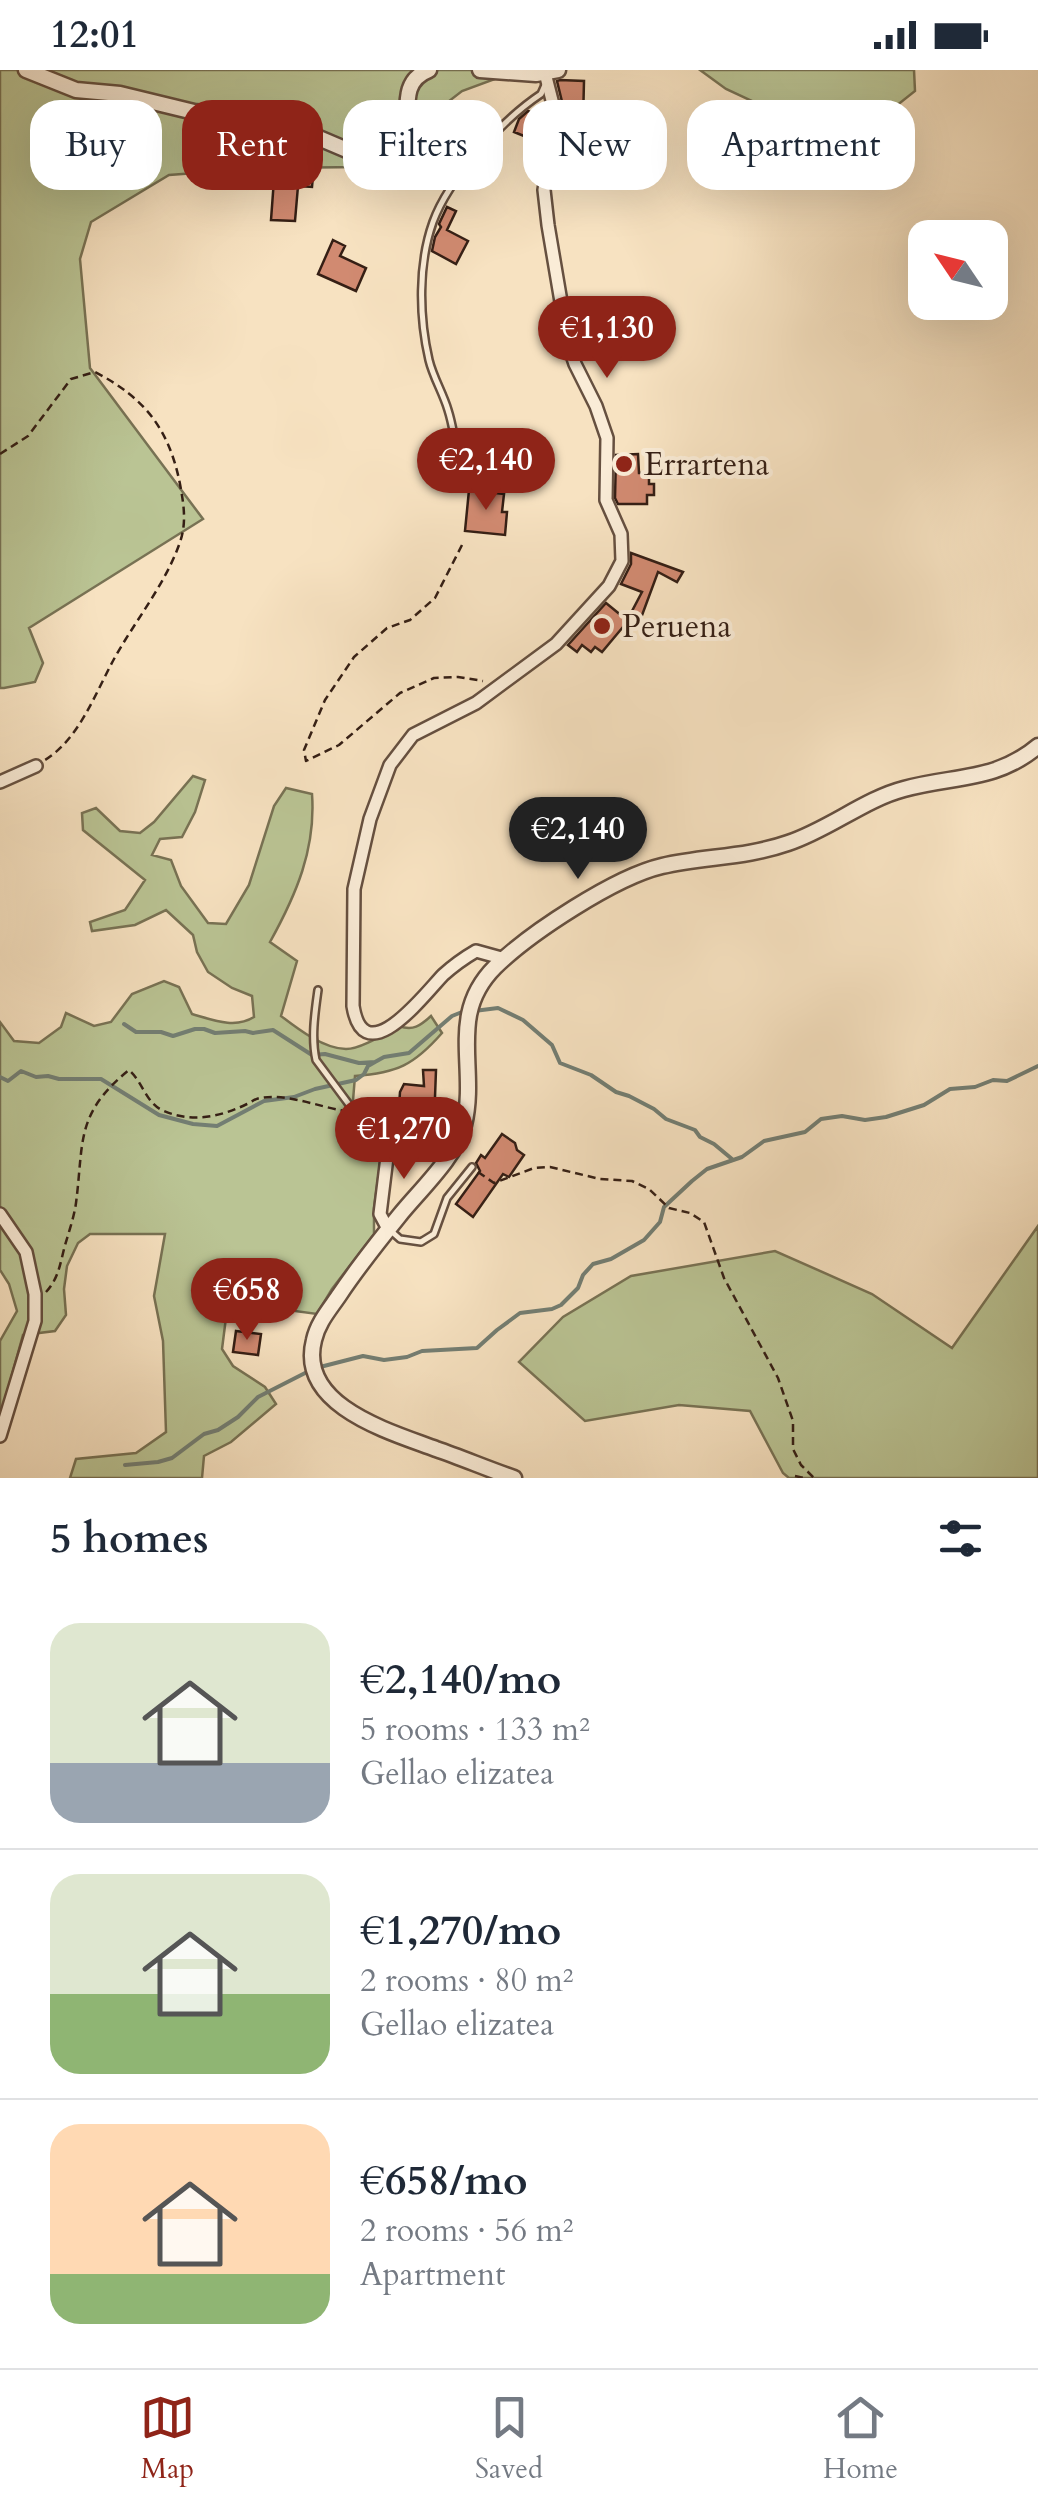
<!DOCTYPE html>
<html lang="en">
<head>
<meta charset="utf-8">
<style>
  body { margin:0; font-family:Cardo,serif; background:#f2f2f3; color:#1f2937; height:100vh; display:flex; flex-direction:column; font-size:38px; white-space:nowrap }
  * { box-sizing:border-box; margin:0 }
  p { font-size:32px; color:#747a83 }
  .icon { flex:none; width:55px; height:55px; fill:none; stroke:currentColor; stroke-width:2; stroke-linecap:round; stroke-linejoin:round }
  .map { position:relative; height:1408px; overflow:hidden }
  .panel { display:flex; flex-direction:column; background:#fff; flex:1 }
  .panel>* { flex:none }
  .hud { position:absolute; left:30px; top:30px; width:980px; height:90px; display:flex; gap:20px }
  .needle { width:65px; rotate:305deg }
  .tools { position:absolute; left:908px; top:150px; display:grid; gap:20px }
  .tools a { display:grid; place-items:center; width:100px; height:100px; border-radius:20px; background:#fff; box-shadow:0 10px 40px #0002; font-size:50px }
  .price { position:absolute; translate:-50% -85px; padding:0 22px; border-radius:35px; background:#8f2418; color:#fff; font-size:32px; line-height:65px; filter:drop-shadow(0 2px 5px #0008) }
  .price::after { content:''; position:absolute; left:50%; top:60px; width:30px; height:22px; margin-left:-15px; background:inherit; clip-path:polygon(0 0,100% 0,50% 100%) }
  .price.current { background:#222; color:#fff }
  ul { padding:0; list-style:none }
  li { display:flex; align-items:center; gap:30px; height:250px; padding:0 50px }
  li+li { border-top:2px solid #e0e1e3 }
  li span { display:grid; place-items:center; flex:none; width:280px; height:200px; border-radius:30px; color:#555 }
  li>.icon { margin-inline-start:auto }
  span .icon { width:120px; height:120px; fill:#fffc; stroke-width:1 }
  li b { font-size:42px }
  h2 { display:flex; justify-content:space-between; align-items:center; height:120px; padding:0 50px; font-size:42px }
  .tag { padding:0 35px; border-radius:30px; background:#fff; box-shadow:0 10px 40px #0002; font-size:35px; line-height:90px }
  .tag.current { background:#8f2418; color:#fff }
  .status { display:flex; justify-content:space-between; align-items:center; height:70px; padding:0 50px; background:#fff; direction:ltr }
  .status svg { height:28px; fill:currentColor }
  .dock { display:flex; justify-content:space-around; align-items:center; height:140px; border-top:2px solid #e0e1e3; background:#fff; font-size:28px; color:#747a83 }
  .dock a { display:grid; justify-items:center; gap:5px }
  .dock .current { color:#8f2418 }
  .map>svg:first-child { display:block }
</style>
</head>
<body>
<div class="status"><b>12:01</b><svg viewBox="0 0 49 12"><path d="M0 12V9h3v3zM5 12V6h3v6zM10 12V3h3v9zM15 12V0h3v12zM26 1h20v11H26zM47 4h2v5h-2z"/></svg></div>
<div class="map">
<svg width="1038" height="1408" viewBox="0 0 1038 1408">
  <rect width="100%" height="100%" fill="#f7e2c1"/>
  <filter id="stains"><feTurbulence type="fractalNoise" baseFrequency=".002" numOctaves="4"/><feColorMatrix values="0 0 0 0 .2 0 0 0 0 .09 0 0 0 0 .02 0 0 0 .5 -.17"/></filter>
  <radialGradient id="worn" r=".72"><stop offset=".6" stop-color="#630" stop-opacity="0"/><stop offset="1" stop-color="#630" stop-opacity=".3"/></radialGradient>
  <path fill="#bac494" stroke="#787254" stroke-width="2.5" d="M 0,0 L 519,0 L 462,21 L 364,97 L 261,98 L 169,105 L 91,152 L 80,189 L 90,298 L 203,449 L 29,558 L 43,593 L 35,612 L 4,618 L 0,618 Z
    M 700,0 L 914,0 L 915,21 L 847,75 L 726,19 Z
    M 193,706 L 205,710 L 195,742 L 182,767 L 160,769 L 152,785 L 171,790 L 181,816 L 208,853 L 226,854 L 249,815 L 274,736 L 286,718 L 312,724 C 316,779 296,825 270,872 L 297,891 L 281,946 C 298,959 324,979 346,979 C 361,979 386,963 399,956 C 413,961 420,956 431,946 L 442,963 C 414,995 397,1003 355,1006 L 352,1043 L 384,1064 L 374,1138 L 374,1164 L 332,1219 L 317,1244 L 228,1232 L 222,1279 L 233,1296 L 265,1317 L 276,1334 L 231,1372 L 204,1386 L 202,1408 L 70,1408 L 76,1389 L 136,1383 L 166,1362 L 163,1271 L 154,1226 L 165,1164 L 90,1164 L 78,1173 L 67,1196 L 64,1219 L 66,1245 L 55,1261 L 23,1265 L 0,1348 L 0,1271 L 17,1241 L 9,1214 L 0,1200 L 0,952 L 14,971 L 39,973 L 61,957 L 66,943 L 94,956 L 111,952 L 132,924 L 164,911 L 179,917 L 192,944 C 213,950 235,959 254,947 L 252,926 L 232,918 L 208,902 L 197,882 L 193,865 L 166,840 L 135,855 L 92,861 L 90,852 L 125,840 L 145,810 L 83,760 L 82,743 L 96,738 L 120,761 L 140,763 L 154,752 Z
    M 1038,1156 L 1038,1408 L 789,1408 L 783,1403 L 750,1341 L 679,1335 L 585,1351 L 519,1292 L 563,1247 L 631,1206 L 775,1181 L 872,1224 L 952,1278 Z"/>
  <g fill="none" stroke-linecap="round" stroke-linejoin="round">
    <path stroke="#737e73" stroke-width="4" d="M 474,941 L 498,938 L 523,950 L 552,975 L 560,993 L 591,1005 L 616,1022 L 629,1026 L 654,1039 L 666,1049 L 695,1060 L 700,1067 L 714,1074 L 732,1089
      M 124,954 L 136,962 L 161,962 L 173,966 L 195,959 L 204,959 L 215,963 L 245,961 L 253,963 L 273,960 L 312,985 L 325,984 L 359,993 L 375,992 L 384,987 L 409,983 L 452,946 L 462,942
      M 0,1007 L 8,1011 L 21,1001 L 36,1007 L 48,1006 L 59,1009 L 101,1009 L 159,1045 L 193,1054 L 217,1056 L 264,1031 L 294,1027 L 315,1019 L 356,1010 L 364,1004 L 368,996 L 375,992
      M 320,1297 L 363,1286 L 384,1290 L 407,1287 L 422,1281 L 477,1278 L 497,1260 L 520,1243 L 552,1239 L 561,1235 L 578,1218 L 583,1205 L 593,1194 L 611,1189 L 644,1170 L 660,1152 L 664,1137 L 692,1111 L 707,1099 L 742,1087 L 764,1071 L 805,1062 L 821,1049 L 842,1046 L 865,1050 L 886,1047 L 924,1035 L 950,1019 L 975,1017 L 993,1010 L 1007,1011 L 1038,996
      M 125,1395 L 158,1392 L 172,1388 L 204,1364 L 218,1360 L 238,1347 L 258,1327 L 311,1300"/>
  </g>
  <path fill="#d18a71" stroke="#351f15" stroke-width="2.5" d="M 560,10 L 584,11 L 583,52 L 565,52 L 565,44 L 557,11 Z
    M 528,41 L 546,49 L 539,72 L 514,62 L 519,49 Z
    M 276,82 L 300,83 L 299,94 L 314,95 L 312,117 L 298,116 L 295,151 L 271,150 Z
    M 447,137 L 456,141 L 447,160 L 468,171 L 456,194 L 432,181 L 435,167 L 441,157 L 439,154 Z
    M 333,170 L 345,176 L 340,186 L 366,198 L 356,221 L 318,204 Z
    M 638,384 L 639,403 L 649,403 L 649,414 L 654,414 L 654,425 L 647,425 L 647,434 L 618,434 L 615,428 L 616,385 Z
    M 469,420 L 504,424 L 502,442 L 507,442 L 505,465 L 465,461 Z
    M 631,483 L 683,502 L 677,512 L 658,502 L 641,548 L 631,543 L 642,522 L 621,514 L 631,494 Z
    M 606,533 L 628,551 L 602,582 L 595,577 L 591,582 L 582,575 L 577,582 L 568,575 Z
    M 423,1000 L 436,1000 L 434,1054 L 398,1051 L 400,1022 L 404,1014 L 424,1016 Z
    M 502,1064 L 515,1073 L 517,1080 L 524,1085 L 509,1107 L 503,1104 L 473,1147 L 456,1134 L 480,1101 L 476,1093 L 481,1085 L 485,1088 Z
    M 236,1261 L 261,1264 L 258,1285 L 233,1282 Z"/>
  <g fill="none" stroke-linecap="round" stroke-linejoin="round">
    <defs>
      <path id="service" d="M 460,408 C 457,385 455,362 448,340 C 443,323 433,307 429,290 C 419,247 418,194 433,152 C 449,108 502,50 541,24 L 545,15
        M 318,920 C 315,942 311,967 316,990 L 362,1052 L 379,1061 L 386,1069
        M 391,1161 L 400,1169 L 421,1172 L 434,1164 L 447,1128 L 472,1097"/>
      <path id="minor" d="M 0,712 L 36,696
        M 505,889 L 476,881 C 464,888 453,896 443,905 C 424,925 364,1004 353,936 L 354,819 L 370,749 L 390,695 L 413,665 L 476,633 L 556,574 L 609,516 L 622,491 L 621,464 L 606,430 L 607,368 L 596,336 L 575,294 L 568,273 L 548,155 L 544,120 L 556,46 L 545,3
        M 0,1144 L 26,1182 L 35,1224 L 35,1251 L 0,1366
        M 388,1159 L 380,1144 L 389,1071"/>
      <path id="tertiary" d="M 26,0 L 76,20 L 120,24 L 194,42 L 274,49 L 354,83 L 376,96 L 393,101 C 425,68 387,16 429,0
        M 480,0 L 536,4 L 558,0
        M 514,1408 C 488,1399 462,1388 436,1379 C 391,1362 297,1336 314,1270 C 318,1252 330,1239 340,1224 C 358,1197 378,1172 399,1146 C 419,1121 457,1086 464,1055 C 478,997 447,945 495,897 C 530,863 615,807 662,796 C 705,786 745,788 788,773 C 828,760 865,729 904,719 C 954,705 995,712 1038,676"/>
    </defs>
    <use href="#service" stroke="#665040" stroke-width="10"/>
    <use href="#minor" stroke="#665040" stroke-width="16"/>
    <use href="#tertiary" stroke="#665040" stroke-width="19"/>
    <path stroke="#351f15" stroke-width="2.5" stroke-dasharray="8 5" stroke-linecap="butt" d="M 0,384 L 28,366 L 71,309 L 95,302 C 145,328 169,359 180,414 C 184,436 187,454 179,475 C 164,516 135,551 114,589 C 95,624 79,669 45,690
      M 462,475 L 435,528 L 410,550 L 387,558 L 354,587 L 325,630 L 304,680 L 306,691 L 339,675 L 400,623 L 434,608 L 458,607 L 483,611
      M 478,1102 L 494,1113 L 534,1098 L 550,1097 L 600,1109 L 632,1111 L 649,1119 L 669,1138 L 690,1143 L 704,1152 L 724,1208 L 778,1308 L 793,1351 L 793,1379 L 801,1395 L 814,1408
      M 46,1222 C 58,1209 60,1195 64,1179 C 68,1164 74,1148 76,1133 C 84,1071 75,1044 129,1000 C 143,1012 146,1034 164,1041 C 192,1053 220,1047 247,1034 C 252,1032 254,1029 260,1028 C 287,1023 319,1037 345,1041
      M 795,1406 L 804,1408"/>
    <use href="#service" stroke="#faecd7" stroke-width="5"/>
    <use href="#minor" stroke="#faecd7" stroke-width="11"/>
    <use href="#tertiary" stroke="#faecd7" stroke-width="14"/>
  </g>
  <g fill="#8f2418" stroke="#faecd7" stroke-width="4">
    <circle cx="624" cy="394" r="10"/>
    <circle cx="602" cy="556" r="10"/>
  </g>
  <g text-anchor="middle" stroke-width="8" stroke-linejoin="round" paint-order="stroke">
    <g font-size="32" fill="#351f15" stroke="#faecd7" text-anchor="start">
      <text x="644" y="405">Errartena</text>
      <text x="622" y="567">Peruena</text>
    </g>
  </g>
  <rect width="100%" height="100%" filter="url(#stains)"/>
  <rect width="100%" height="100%" fill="url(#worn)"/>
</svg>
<div class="tools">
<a><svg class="needle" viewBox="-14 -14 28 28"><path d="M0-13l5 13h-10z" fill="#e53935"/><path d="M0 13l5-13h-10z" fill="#747a83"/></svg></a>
</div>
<b class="price" style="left:607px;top:311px">€1,130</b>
<b class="price" style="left:486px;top:443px">€2,140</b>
<b class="price current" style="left:578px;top:812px">€2,140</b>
<b class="price" style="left:404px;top:1112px">€1,270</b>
<b class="price" style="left:247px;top:1273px">€658</b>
<div class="hud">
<a class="tag">Buy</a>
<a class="tag current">Rent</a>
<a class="tag">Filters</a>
<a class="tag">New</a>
<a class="tag">Apartment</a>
</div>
</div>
<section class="panel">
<h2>5 homes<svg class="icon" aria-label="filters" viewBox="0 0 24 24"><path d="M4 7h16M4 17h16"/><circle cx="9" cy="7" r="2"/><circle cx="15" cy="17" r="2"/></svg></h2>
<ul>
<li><span style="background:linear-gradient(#dfe7d0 70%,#9aa5b1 0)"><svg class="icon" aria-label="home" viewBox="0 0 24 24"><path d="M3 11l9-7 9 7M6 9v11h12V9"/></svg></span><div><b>€2,140/mo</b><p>5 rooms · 133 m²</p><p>Gellao elizatea</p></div></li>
<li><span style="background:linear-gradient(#dfe7d0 60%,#8fb573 0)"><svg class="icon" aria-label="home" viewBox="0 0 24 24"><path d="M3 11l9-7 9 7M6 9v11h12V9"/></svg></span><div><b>€1,270/mo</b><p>2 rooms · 80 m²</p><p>Gellao elizatea</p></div></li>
<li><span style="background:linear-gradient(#ffd9b3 75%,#8fb573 0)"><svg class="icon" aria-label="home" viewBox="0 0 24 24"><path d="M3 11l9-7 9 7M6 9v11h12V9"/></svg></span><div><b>€658/mo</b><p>2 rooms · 56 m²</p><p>Apartment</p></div></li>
</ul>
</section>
<nav class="dock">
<a class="current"><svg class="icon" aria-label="map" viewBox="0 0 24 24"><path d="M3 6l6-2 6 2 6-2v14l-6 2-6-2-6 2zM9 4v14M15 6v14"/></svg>Map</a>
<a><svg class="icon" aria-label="saved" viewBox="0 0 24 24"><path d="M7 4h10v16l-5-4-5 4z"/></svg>Saved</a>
<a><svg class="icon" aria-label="home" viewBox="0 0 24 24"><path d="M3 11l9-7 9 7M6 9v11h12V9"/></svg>Home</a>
</nav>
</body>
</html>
